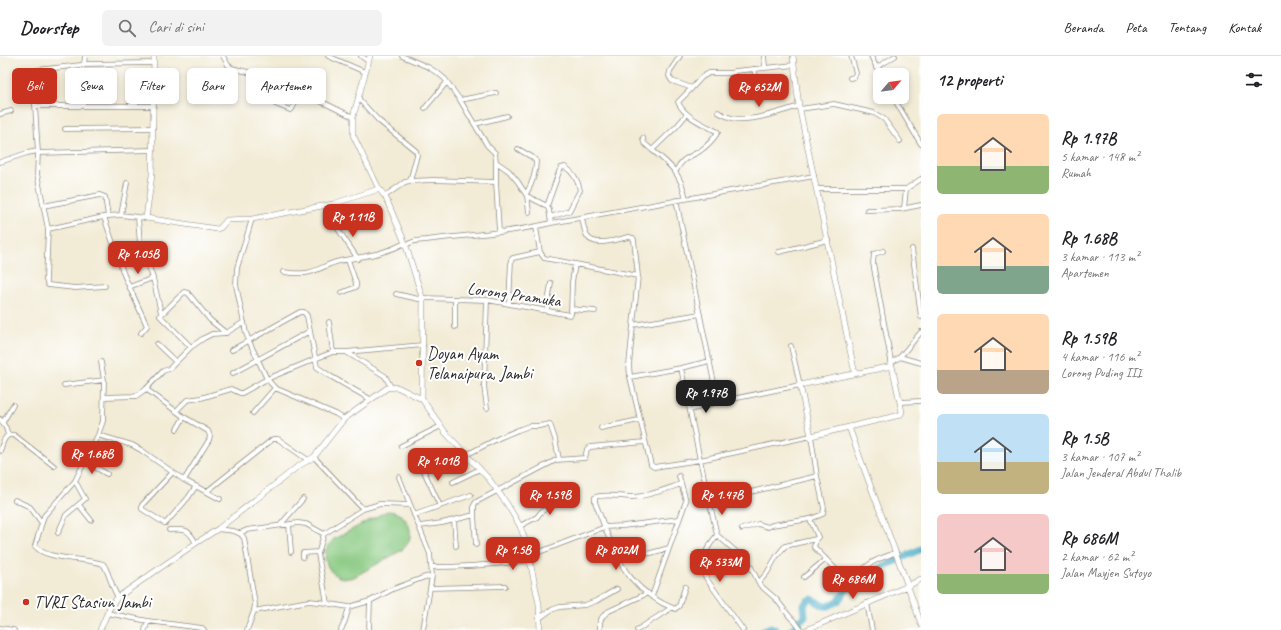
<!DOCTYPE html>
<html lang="id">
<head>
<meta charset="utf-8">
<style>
  body { margin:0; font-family:Caveat,sans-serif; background:#f2f2f2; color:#202124; height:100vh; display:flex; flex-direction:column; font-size:15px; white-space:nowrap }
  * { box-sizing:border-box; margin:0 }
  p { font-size:13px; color:#757577 }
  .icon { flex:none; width:22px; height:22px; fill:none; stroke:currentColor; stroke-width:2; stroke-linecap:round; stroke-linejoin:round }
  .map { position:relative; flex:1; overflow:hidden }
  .side { display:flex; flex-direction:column; background:#fff; width:360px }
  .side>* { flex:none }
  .banner { position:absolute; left:12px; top:12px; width:380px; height:36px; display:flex; gap:8px }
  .needle { width:26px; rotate:61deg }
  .fabs { position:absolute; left:873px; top:12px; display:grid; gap:8px }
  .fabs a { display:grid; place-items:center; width:36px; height:36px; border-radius:6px; background:#fff; box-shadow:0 2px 6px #0003; font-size:20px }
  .price { position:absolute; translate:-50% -34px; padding:0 9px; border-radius:8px; background:#c8321e; color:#fff; font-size:13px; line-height:26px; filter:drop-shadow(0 1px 2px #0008) }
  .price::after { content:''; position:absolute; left:50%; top:24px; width:12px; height:9px; margin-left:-6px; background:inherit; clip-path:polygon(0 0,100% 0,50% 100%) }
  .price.on { background:#222; color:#fff }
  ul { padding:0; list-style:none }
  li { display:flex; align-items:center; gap:12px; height:100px; padding:0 16px }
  li span { display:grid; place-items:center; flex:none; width:112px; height:80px; border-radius:6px; color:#555 }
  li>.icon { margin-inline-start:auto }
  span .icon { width:48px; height:48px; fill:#fffc; stroke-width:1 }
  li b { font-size:17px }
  h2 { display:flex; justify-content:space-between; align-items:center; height:48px; padding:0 16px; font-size:17px }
  .tag { padding:0 14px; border-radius:6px; background:#fff; box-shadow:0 2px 6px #0003; font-size:14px; line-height:36px }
  .tag.on { background:#c8321e; color:#fff }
  header { display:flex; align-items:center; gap:24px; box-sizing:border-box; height:56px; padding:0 20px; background:#fff; border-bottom:1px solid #e0e0e0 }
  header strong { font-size:19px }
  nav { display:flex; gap:22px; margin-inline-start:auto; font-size:14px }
  .search { width:280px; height:36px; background:#f2f2f2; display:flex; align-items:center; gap:10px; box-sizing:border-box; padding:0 14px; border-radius:6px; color:#757577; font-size:15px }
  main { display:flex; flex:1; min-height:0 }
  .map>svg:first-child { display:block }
</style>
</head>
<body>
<header>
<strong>Doorstep</strong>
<div class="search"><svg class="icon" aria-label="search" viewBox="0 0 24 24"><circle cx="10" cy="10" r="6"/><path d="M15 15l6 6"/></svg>Cari di sini</div>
<nav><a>Beranda</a><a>Peta</a><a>Tentang</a><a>Kontak</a></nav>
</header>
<main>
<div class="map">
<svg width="921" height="574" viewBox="0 0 921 574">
  <rect width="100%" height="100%" fill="#fff"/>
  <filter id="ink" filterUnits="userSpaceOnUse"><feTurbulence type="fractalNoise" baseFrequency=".025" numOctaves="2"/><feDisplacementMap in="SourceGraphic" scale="8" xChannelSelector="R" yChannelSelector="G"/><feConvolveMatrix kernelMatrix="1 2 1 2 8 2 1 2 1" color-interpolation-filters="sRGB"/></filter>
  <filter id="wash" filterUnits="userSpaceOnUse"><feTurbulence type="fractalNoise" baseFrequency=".012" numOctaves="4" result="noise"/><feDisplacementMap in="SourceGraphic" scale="16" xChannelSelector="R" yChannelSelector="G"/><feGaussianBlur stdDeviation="0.9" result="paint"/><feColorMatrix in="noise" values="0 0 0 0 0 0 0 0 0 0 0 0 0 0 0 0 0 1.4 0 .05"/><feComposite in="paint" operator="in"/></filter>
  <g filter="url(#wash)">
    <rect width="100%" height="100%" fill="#f2ebd5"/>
    <path fill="#89c981" stroke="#5a7a56" d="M 387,455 C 408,455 419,480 402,494 L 354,521 C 330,529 315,498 334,483 Z"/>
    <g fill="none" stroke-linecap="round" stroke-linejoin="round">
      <path stroke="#46acc5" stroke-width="7" d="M 764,574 L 771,571 L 776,574
        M 791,574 L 805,560 L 804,549 L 807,545 L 812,543 L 824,550 L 828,550 L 838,545 L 847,533 L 864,527 L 878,513 L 921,493"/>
    </g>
  </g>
  <g filter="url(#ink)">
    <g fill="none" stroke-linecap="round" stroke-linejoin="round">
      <defs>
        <path id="minor" d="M 223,0 L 228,9 L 232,12 L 275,23 L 353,61
          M 328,0 L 365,16
          M 361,0 L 368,5
          M 402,0 L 428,11 L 439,18 L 445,23 L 460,44 L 487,89 L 495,97 L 496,106 L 509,115 L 518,126 L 527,140 L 547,150 L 549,154 L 551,167
          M 680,0 L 670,15 L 669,20 L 672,25 L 692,32 L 702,21 L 709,17 L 733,17
          M 764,0 L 765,11
          M 871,0 L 880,19
          M 84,8 L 154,7
          M 876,12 L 895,0
          M 754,13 L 760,41
          M 850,22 L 854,21 L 856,17 L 851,0
          M 736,40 L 733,17 L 735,15 L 794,9
          M 893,41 L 921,88
          M 358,42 L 378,64 L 416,95 L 417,99 L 410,125
          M 460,44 L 496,37
          M 275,48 L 290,54 L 292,53 L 301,35
          M 35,50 L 154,50
          M 425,52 L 447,26
          M 800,53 L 834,48 L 874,57 L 884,63 L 900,85
          M 718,56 C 722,58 727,61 732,62 C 748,67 783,55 799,50
          M 0,58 L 11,55
          M 475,68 L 507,60
          M 65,73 L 153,72
          M 643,82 L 644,87 L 652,94
          M 518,93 L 532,101 L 536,105 C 536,116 532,128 526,138
          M 38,97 L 152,94
          M 0,106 L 27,97 L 38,95
          M 496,106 L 496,126 L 499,176
          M 676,115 C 682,102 688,102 700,95 C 707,90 713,84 718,76 C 705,69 684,61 678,46 L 692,32
          M 817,133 L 906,133
          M 385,140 L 405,126 L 410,125 L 433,124 L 496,126
          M 527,140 L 529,156
          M 686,143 C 681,118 671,109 652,94 L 677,70 L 687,58
          M 676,144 L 718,346 L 800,329 L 791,290
          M 43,150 L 100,139 L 105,141 L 108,160
          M 547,150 L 559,116 L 561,112 L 565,111 C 573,116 578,125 580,134 L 569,155 L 550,161
          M 904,152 L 906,133 L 921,123
          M 867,154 L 901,153 L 921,149
          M 121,159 L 127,127
          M 104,161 L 124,219 L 147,270 L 141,277
          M 138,161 L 140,189 L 144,197 L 153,222 L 161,257
          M 582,162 C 583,167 584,175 587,180 C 594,192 618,183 629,181 L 633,182 L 634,184 L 638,220 L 629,309 L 630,321 L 651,409 L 654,411 L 700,404 L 811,380 L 817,420 L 824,452 L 823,458 L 810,463 L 772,469 L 768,471 L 758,468 L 742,473
          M 252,163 L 237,212 L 236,229 L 246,277 L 249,285 L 267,323 L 275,332 L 336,358 L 344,363
          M 336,170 L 358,203
          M 536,171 L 540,196 L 544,202 L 638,220
          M 48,173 L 37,118 L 38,97 L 33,17 L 37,14 L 81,9 L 84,8 L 85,0
          M 405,189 L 415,185 L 426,184 C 467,179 510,177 551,167 L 814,120
          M 912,193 L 921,261
          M 883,195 L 874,198 L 873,207 L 892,310
          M 779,196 L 828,184
          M 283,216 C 290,217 298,218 305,217 C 317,216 328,207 340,205 C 363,200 383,199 405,187
          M 105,230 L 75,232 L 48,229 L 46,224 L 48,173 L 108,160 L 121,159 L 146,162
          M 129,231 L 153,222
          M 341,237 L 356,231 L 356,227 L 348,204
          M 396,238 L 423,244
          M 423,242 L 487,244 L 570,259 L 571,258 L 572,226 L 575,208
          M 509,248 L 511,204 L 513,202 L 540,196
          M 571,253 L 595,255
          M 547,254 L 551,227
          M 329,266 L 333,296
          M 633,269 L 700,258
          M 455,271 L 455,243
          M 157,288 L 176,306
          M 191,291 L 160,260 L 184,236 L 188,237 L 210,264 L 226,277
          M 232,294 L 300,256 L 304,256 L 307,260 L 317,311 L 330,320 L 370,343
          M 346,296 L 423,289
          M 900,301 L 921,307
          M 101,306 L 104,324 L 103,365 L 98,379 L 75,425 L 44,460 L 35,490 C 45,504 85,502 103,508 C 108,513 112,533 118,541
          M 891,307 L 900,301 L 921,276
          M 681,312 L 700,404 L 717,479 L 749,507 L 760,529 L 776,543 L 790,561 L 796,567 L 801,574
          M 233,317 L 310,275
          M 630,321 L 681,312 L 710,305
          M 64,329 L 104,324
          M 146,333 L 163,315 L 169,313 L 191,291 L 204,282 L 212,278 L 226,277 L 244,266
          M 104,341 L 136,340 L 146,333 L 184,361 L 208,375 L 210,380 L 209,384 L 184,424
          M 900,346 L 921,345
          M 487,352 L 484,330 L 487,244
          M 177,354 L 187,344 L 201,342 L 231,333 L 240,337 L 242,337 L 267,323 L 315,303 L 333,296 L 346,296 L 385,320 L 391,331
          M 690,354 L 718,346
          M 253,357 L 275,332
          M 0,363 L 6,372 L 8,379
          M 3,366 L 13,349
          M 601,372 L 639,364
          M 177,373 L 184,361
          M 98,379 L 132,389 L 141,394 L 184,424 L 220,443
          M 401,390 L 441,370
          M 0,395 C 3,387 4,377 14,379 L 54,410
          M 466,399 L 499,382 L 518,374 L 529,370 L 539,370 L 550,368 L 555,383 L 559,403
          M 314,401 L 363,453
          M 84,405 L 107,418
          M 421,409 L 440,450
          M 173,416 L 142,449 L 142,453 L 164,467 L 166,467 L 188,442 L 196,430
          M 399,421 L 430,498 L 432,520
          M 453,426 L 480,413
          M 681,428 C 666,433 650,440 633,441 C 621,441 607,437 595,441 L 595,446 C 604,469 616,506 632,523 C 643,536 660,547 675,553 L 679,550 L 685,531
          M 206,436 L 273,383 L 278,383 L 308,404
          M 15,444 L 30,451 L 42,467
          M 710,446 L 817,420
          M 79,449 L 91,464
          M 410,449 L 380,448 L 363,453 L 324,478 L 318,498 L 327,547 L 330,548 L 349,551 L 370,545 L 393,533 L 425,521 L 432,520 L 423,574
          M 414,459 L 471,439
          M 474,459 L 476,489
          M 454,464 L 456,490
          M 281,468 L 303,443
          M 289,468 L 291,496
          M 420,470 L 442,467 L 474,459 L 474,449 L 476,446 L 556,404 L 585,402 L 587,393 L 590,391 L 645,386
          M 520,470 L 537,461 L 541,456 L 572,435
          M 218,473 C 227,475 239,473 244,482 L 255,548 L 254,555 L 247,574
          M 169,474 C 185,474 187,471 196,487
          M 58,477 L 66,459 L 85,443 L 75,425
          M 240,477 L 247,474 L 298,467 L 306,468 L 324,478
          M 717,479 C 710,488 699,503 701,515 L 743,574
          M 816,483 L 814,491 L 848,526 C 856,521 862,513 870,508 C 878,502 887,501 896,496
          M 504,496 L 527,492
          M 529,500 L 605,471 L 623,470 L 679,463
          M 303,501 L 303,497 L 318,496
          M 618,501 L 651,497 L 669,492
          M 432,511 C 466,511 496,509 530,504
          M 804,521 L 826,503
          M 759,526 L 767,517 L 776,501 L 785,490 L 816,483 L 818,481 L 810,463
          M 430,532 L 505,530
          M 652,540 L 686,445 L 679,420
          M 867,547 L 872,574
          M 254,555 L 309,545 L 327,547
          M 107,557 L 148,565 L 202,572 L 204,574
          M 541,561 L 551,554 L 560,551 L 585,549 L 596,545 L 617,533
          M 0,572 L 14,574
          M 145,574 L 148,565
          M 341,574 L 345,565 L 349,551
          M 369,574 L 370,545
          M 600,574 C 599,565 601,560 609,555 L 648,537
          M 637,574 L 671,552"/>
        <path id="tertiary" d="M 154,0 L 152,119 L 146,162 L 217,173 L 220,172 L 227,164 L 252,163 L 333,148 L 379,133
          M 370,0 L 353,61 L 353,79 L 379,133 L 385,140 L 405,187 L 423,244 L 422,343 L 445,376 L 489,423 L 507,448 L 520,470 L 526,486 L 539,548 L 540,574
          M 793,0 L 799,50 L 855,318
          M 892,310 L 902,356 L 900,359 L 811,380 L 800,329 Z
          M 849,371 C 872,437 899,502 921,568
          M 100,574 L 110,551 L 118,541 L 196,487 L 218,473 L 282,423 L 297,411 L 314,401 L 344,363 L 387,332 L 397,331 L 422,343
          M 806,574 L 908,530 L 921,523"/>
      </defs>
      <use href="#minor" stroke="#8e8b80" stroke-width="5.5"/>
      <use href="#tertiary" stroke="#8e8b80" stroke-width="6"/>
      <use href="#minor" stroke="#fff" stroke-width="4"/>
      <use href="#tertiary" stroke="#fff" stroke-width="5"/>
    </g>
  </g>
  <g fill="#c8321e" stroke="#fff" stroke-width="1.5">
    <circle cx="419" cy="307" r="4"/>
    <circle cx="26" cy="546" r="4"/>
  </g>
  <g text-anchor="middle" stroke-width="4" stroke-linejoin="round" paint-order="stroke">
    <g font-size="17" fill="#2b2b2b" stroke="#fff">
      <text transform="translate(514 238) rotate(8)" y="6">Lorong Pramuka</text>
    </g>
    <g font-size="17" fill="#2b2b2b" stroke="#fff" text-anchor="start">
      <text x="427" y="303">Doyan Ayam<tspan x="427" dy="20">Telanaipura, Jambi</tspan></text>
      <text x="34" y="552">TVRI Stasiun Jambi</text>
    </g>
  </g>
</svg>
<div class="fabs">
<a><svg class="needle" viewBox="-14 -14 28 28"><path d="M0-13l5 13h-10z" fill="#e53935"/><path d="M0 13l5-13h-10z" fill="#757577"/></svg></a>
</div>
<b class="price" style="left:759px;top:52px">Rp 652M</b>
<b class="price" style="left:353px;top:182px">Rp 1.11B</b>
<b class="price" style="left:138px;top:219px">Rp 1.05B</b>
<b class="price on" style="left:706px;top:358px">Rp 1.97B</b>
<b class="price" style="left:92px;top:419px">Rp 1.68B</b>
<b class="price" style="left:438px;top:426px">Rp 1.01B</b>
<b class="price" style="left:550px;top:460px">Rp 1.59B</b>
<b class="price" style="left:722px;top:460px">Rp 1.47B</b>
<b class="price" style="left:513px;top:515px">Rp 1.5B</b>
<b class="price" style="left:616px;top:515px">Rp 802M</b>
<b class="price" style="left:720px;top:527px">Rp 533M</b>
<b class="price" style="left:853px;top:544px">Rp 686M</b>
<div class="banner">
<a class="tag on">Beli</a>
<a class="tag">Sewa</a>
<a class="tag">Filter</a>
<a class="tag">Baru</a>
<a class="tag">Apartemen</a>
</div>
</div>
<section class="side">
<h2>12 properti<svg class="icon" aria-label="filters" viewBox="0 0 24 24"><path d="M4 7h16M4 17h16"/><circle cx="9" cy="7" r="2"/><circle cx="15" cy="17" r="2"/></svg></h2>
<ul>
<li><span style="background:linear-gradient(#ffd9b3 65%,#8fb573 0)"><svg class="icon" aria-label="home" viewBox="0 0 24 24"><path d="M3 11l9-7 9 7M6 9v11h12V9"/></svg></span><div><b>Rp 1.97B</b><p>5 kamar · 148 m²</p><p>Rumah</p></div></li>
<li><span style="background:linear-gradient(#ffd9b3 65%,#7fa58c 0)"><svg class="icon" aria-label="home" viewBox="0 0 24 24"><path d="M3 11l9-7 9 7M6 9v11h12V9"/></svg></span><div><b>Rp 1.68B</b><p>3 kamar · 113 m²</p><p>Apartemen</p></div></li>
<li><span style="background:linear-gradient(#ffd9b3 70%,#b9a48a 0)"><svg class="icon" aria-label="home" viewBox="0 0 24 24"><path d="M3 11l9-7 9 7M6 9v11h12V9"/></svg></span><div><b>Rp 1.59B</b><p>4 kamar · 116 m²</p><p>Lorong Puding III</p></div></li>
<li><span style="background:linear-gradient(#bfe0f5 60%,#c2b280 0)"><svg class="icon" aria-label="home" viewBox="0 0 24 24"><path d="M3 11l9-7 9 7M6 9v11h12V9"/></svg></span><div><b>Rp 1.5B</b><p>3 kamar · 107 m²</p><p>Jalan Jenderal Abdul Thalib</p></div></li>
<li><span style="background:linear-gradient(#f6c9c9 75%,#8fb573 0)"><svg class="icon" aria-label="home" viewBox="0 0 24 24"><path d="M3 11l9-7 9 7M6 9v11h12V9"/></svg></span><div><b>Rp 686M</b><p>2 kamar · 62 m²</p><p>Jalan Mayjen Sutoyo</p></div></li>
</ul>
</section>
</main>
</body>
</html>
